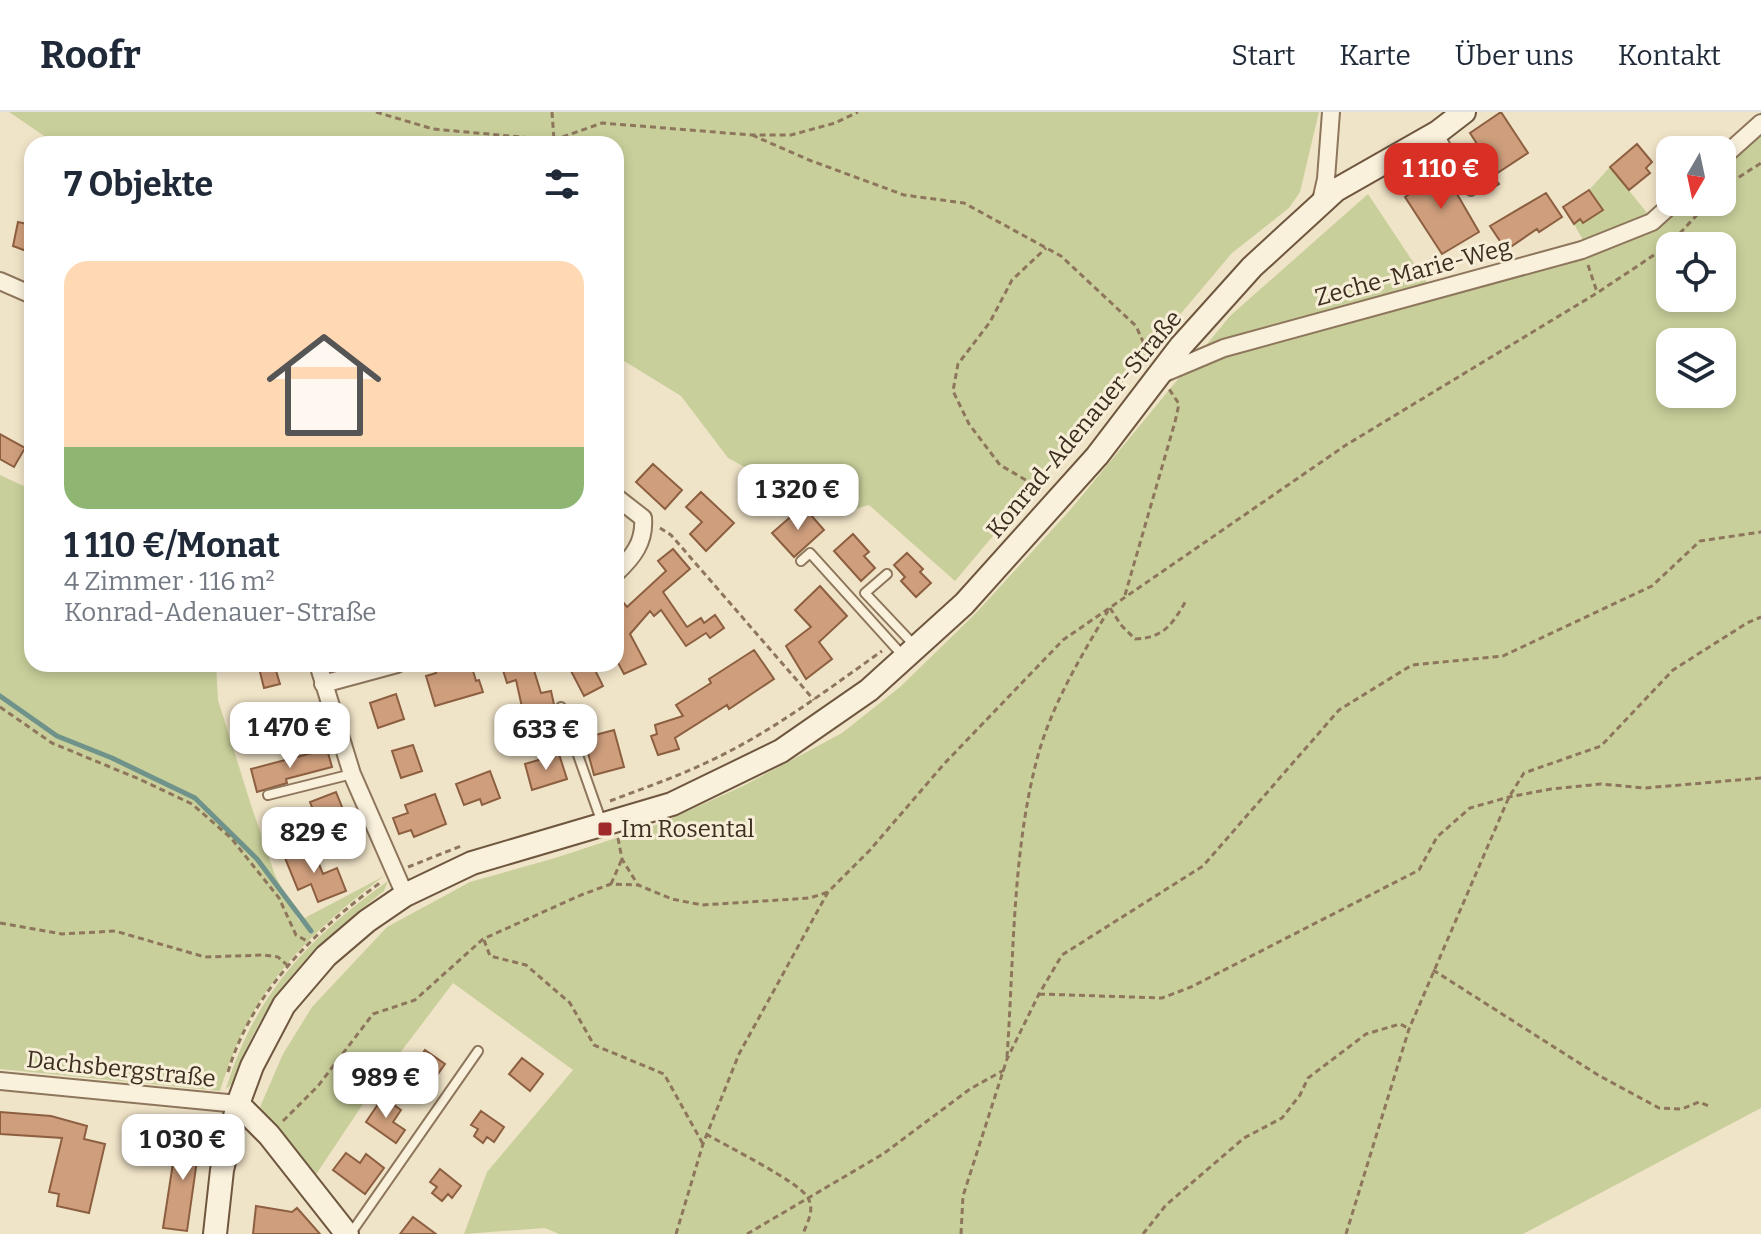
<!DOCTYPE html>
<html lang="de">
<head>
<meta charset="utf-8">
<style>
  body { margin:0; font-family:Bitter,serif; background:#f2f2f3; color:#1f2937; height:100vh; display:flex; flex-direction:column; font-size:30px; white-space:nowrap }
  * { box-sizing:border-box; margin:0 }
  p { font-size:26px; color:#747a83 }
  .icon { flex:none; width:44px; height:44px; fill:none; stroke:currentColor; stroke-width:2; stroke-linecap:round; stroke-linejoin:round }
  .map { position:relative; flex:1; overflow:hidden }
  .panel { position:absolute; left:24px; top:24px; width:600px; height:536px; display:flex; flex-direction:column; background:#fff; border-radius:24px; box-shadow:0 4px 12px #0003 }
  .panel>* { flex:none }
  .needle { width:52px; rotate:189deg }
  .buttons { position:absolute; left:1656px; top:24px; display:grid; gap:16px }
  .buttons a { display:grid; place-items:center; width:80px; height:80px; border-radius:16px; background:#fff; box-shadow:0 4px 12px #0003; font-size:40px }
  .price { position:absolute; translate:-50% -68px; padding:0 18px; border-radius:16px; background:#fff; color:#222; font-size:26px; line-height:52px; filter:drop-shadow(0 2px 4px #0008) }
  .price::after { content:''; position:absolute; left:50%; top:48px; width:24px; height:18px; margin-left:-12px; background:inherit; clip-path:polygon(0 0,100% 0,50% 100%) }
  .price.selected { background:#d93025; color:#fff }
  ul { padding:0; list-style:none }
  li { display:grid; align-content:center; gap:16px; height:424px; padding:0 40px }
  li span { display:grid; place-items:center; height:248px; border-radius:24px; color:#555 }
  li>.icon { margin-inline-start:auto }
  span .icon { width:144px; height:144px; fill:#fffc; stroke-width:1 }
  li b { font-size:34px }
  h2 { display:flex; justify-content:space-between; align-items:center; height:96px; padding:0 40px; font-size:34px }
  header { display:flex; align-items:center; gap:48px; box-sizing:border-box; height:112px; padding:0 40px; background:#fff; border-bottom:2px solid #e0e1e3 }
  header strong { font-size:38px }
  nav { display:flex; gap:44px; margin-inline-start:auto; font-size:28px }
  .map>svg:first-child { display:block }
</style>
</head>
<body>
<header>
<strong>Roofr</strong>
<nav><a>Start</a><a>Karte</a><a>Über uns</a><a>Kontakt</a></nav>
</header>
<div class="map">
<svg width="1761" height="1122" viewBox="0 0 1761 1122">
  <rect width="100%" height="100%" fill="#f0e4c8"/>
  <path fill="#c9cf9b" fill-rule="evenodd" d="M 9,0 L 1319,0 L 1300,80 L 1289,96 L 1232,141 L 955,469 L 869,393 L 833,403 L 728,346 L 681,284 L 616,244 L 616,32 L 56,32 Z
    M 1761,0 L 1761,996 L 1523,1122 L 559,1122 L 545,1116 L 464,1122 L 487,1060 L 573,958 L 453,871 L 375,974 L 315,1064 L 260,995 L 283,942 L 312,895 L 387,815 L 470,770 L 555,746 L 659,712 L 743,674 L 842,621 L 900,575 L 975,502 L 1071,397 L 1230,204 L 1368,82 L 1429,174 L 1584,130 L 1574,112 L 1580,107 L 1583,111 L 1602,98 L 1589,78 L 1610,55 L 1648,102 L 1670,82 L 1670,90 L 1722,90 L 1722,38 L 1718,38 ZM 1670,134 L 1722,134 L 1722,186 L 1670,186 ZM 1670,230 L 1722,230 L 1722,282 L 1670,282 Z
    M 0,363 L 32,378 L 32,552 L 216,552 L 218,588 L 251,693 L 275,763 L 299,809 L 384,764 C 303,826 250,879 220,979 L 0,957 Z
    M 388,769 L 384,779 C 310,837 264,882 232,972 L 226,977 C 255,882 308,826 388,769 Z"/>
  <g fill="none" stroke-linecap="round" stroke-linejoin="round">
    <path stroke="#6f938a" stroke-width="5" d="M 0,584 L 57,624 L 112,646 L 195,686 L 257,747 L 311,819"/>
  </g>
  <path fill="#cf9f7d" stroke="#8d5f41" stroke-width="2" d="M 1501,0 L 1528,41 L 1493,64 L 1499,72 L 1485,81 L 1471,59 L 1488,49 L 1470,21 Z
    M 1637,32 L 1652,50 L 1646,56 L 1650,61 L 1629,78 L 1610,55 Z
    M 1442,56 L 1479,120 L 1442,142 L 1405,85 L 1413,80 L 1410,75 Z
    M 1589,78 L 1603,98 L 1583,111 L 1580,107 L 1574,112 L 1563,95 Z
    M 1546,81 L 1562,105 L 1539,120 L 1537,117 L 1506,138 L 1490,114 Z
    M 18,110 L 32,113 L 32,141 L 13,134 Z
    M 0,322 L 25,336 L 14,355 L 0,347 Z
    M 653,352 L 682,378 L 665,397 L 636,370 Z
    M 701,380 L 734,411 L 706,439 L 690,422 L 702,410 L 686,395 Z
    M 803,394 L 824,418 L 794,445 L 772,421 Z
    M 853,422 L 869,440 L 864,444 L 875,456 L 861,469 L 834,439 Z
    M 673,437 L 690,457 L 663,480 L 687,515 L 701,506 L 704,511 L 715,503 L 724,516 L 710,526 L 706,521 L 686,534 L 661,498 L 654,504 L 650,499 L 630,522 L 646,552 L 624,562 L 616,547 L 616,481 L 627,495 L 666,459 L 658,449 Z
    M 907,441 L 923,457 L 920,460 L 931,471 L 916,485 L 901,469 L 905,465 L 894,453 Z
    M 820,474 L 847,504 L 819,530 L 832,547 L 806,567 L 786,534 L 811,515 L 795,498 Z
    M 754,538 L 774,567 L 729,597 L 727,593 L 675,626 L 679,637 L 658,643 L 651,624 L 657,622 L 655,613 L 683,604 L 676,593 L 711,571 L 709,567 Z
    M 258,552 L 274,552 L 280,572 L 264,576 Z
    M 444,552 L 471,552 L 476,569 L 479,568 L 483,580 L 435,594 L 426,564 L 436,561 L 434,555 Z
    M 501,552 L 532,552 L 541,581 L 551,579 L 557,606 L 526,613 L 516,568 L 507,571 Z
    M 580,552 L 592,552 L 603,574 L 584,584 L 570,557 Z
    M 396,582 L 404,607 L 378,616 L 370,591 Z
    M 614,618 L 624,655 L 594,663 L 584,626 Z
    M 413,633 L 422,659 L 401,666 L 392,639 Z
    M 327,637 L 332,655 L 286,667 L 287,671 L 257,680 L 251,657 Z
    M 559,642 L 567,667 L 532,678 L 525,652 Z
    M 490,659 L 500,686 L 482,693 L 480,687 L 464,693 L 456,672 Z
    M 336,680 L 344,700 L 318,710 L 310,690 Z
    M 435,682 L 446,712 L 414,725 L 411,718 L 399,722 L 393,706 L 408,701 L 405,693 Z
    M 312,735 L 323,762 L 337,756 L 346,779 L 318,790 L 311,772 L 298,778 L 285,746 Z
    M 425,938 L 445,952 L 433,969 L 424,963 L 420,969 L 409,961 Z
    M 522,946 L 543,962 L 530,979 L 509,962 Z
    M 383,985 L 401,998 L 393,1010 L 405,1018 L 396,1031 L 366,1010 Z
    M 481,999 L 504,1015 L 494,1030 L 487,1025 L 483,1031 L 474,1024 L 478,1017 L 471,1013 Z
    M 0,1000 L 51,1004 L 87,1014 L 84,1027 L 105,1032 L 89,1101 L 57,1094 L 59,1082 L 49,1080 L 62,1026 L 0,1022 Z
    M 187,1018 L 207,1021 L 203,1042 L 198,1041 L 187,1119 L 163,1116 L 175,1038 L 184,1038 Z
    M 346,1041 L 360,1051 L 366,1042 L 384,1056 L 365,1082 L 333,1058 Z
    M 440,1057 L 461,1074 L 452,1086 L 448,1082 L 442,1089 L 432,1081 L 437,1075 L 430,1070 Z
    M 256,1094 L 292,1100 L 297,1096 L 320,1122 L 253,1122 Z
    M 413,1105 L 436,1122 L 400,1122 Z"/>
  <g fill="none" stroke-linecap="round" stroke-linejoin="round">
    <defs>
      <path id="lane" d="M 1438,20 L 1471,79
        M 801,449 L 810,441 L 904,545
        M 887,462 L 865,481 L 916,535
        M 561,595 L 602,711
        M 268,683 L 352,662
        M 351,1121 L 478,939"/>
      <path id="street" d="M 1722,46 L 1761,11
        M 1321,89 L 1326,67 L 1331,0
        M 0,169 L 32,183
        M 1160,263 L 1224,236 L 1582,138 L 1652,110 L 1674,90
        M 616,385 L 643,406 C 645,430 633,445 616,461
        M 318,552 L 352,662 L 405,783
        M 323,572 L 397,552
        M 0,969 L 238,992"/>
      <path id="secondary" d="M 238,992 L 269,1023 L 347,1122
        M 215,1122 L 222,1058 L 238,992 L 252,954 L 284,893 L 326,844 L 367,809 L 405,783 L 472,751 L 672,692 L 781,639 L 869,578 L 964,492 L 1097,344 L 1181,234 L 1252,155 L 1336,78 L 1438,20 L 1464,0"/>
    </defs>
    <use href="#lane" stroke="#8d765c" stroke-width="12"/>
    <use href="#street" stroke="#8d765c" stroke-width="20"/>
    <use href="#secondary" stroke="#6f573f" stroke-width="26"/>
    <path stroke="#8d765c" stroke-width="3" stroke-dasharray="6 4" stroke-linecap="butt" d="M 376,0 L 433,17 L 554,28 L 602,11 L 752,23 L 791,23 L 835,11 L 858,0
      M 552,0 L 554,28
      M 752,23 L 809,48 L 904,83 L 964,91 L 1061,144 L 1136,214 L 1149,243
      M 1414,69 L 1442,50
      M 1722,76 L 1761,51
      M 1588,153 L 1597,180
      M 1043,378 L 1000,353 L 969,312 L 953,279 L 958,252 L 990,210 L 1012,168 L 1046,136
      M 660,416 L 671,423 L 814,588
      M 1125,483 L 1175,310 L 1179,292 L 1169,277
      M 1110,496 L 1121,513 L 1135,527 C 1165,526 1173,511 1187,487
      M 0,595 L 52,631 L 139,667 L 192,692 L 231,726 L 279,786 L 296,823 L 309,830
      M 610,689 C 644,676 679,664 712,648 C 773,619 827,578 882,539
      M 618,726 L 622,747 L 638,773
      M 408,755 L 461,734
      M 611,772 L 622,747
      M 0,811 L 62,822 L 115,819 L 205,845 L 264,843 L 278,845 L 287,853
      M 484,828 L 490,844 L 526,853 L 570,891 L 594,933 L 664,962 L 703,1032
      M 1433,858 L 1598,963 L 1659,996 L 1682,997 L 1699,990 L 1711,995
      M 1039,882 L 1162,886 L 1191,875 L 1419,758 L 1437,725 L 1470,696 L 1509,685 L 1551,677 L 1601,672 L 1645,676 L 1761,666
      M 1007,945 C 1014,847 1012,742 1037,647 C 1051,594 1080,546 1108,499
      M 228,960 C 252,879 315,819 381,770
      M 283,1009 L 318,974 L 373,902 L 415,888 L 483,827 L 581,783 L 611,772 L 638,773 L 672,787 L 702,793 L 810,786 L 828,780
      M 706,1022 C 726,1034 800,1070 808,1086 C 815,1098 807,1111 803,1122
      M 676,1122 L 703,1032 L 739,942 L 828,780 L 870,738 L 944,652 L 1063,528 L 1346,333 L 1597,181 L 1669,133 L 1709,90
      M 747,1122 L 883,1042 L 970,977 L 1004,958
      M 961,1122 L 963,1084 L 1007,947 L 1039,882 L 1062,843 L 1203,754 L 1339,598 L 1412,553 L 1503,544 L 1652,474 L 1700,429 L 1761,420
      M 1143,1122 L 1166,1093 L 1244,1026 L 1282,1006 L 1300,983 L 1308,966 L 1366,922 L 1400,912 L 1408,916
      M 1346,1122 L 1409,917 L 1509,685 L 1524,661 L 1601,634 L 1673,558 L 1747,511 L 1761,505"/>
    <use href="#lane" stroke="#faf1dc" stroke-width="8"/>
    <use href="#street" stroke="#faf1dc" stroke-width="16"/>
    <use href="#secondary" stroke="#faf1dc" stroke-width="22"/>
  </g>
  <rect fill="#9e2a2b" stroke="#f7eed8" stroke-width="3" x="597" y="709" width="16" height="16" rx="4"/>
  <g text-anchor="middle" stroke-width="6" stroke-linejoin="round" paint-order="stroke">
    <g font-size="24" fill="#3d2e20" stroke="#f7eed8">
      <text transform="translate(1413 160) rotate(-15)" y="8">Zeche-Marie-Weg</text>
      <text transform="translate(1084 312) rotate(-50)" y="8">Konrad-Adenauer-Straße</text>
      <text transform="translate(121 957) rotate(6)" y="8">Dachsbergstraße</text>
    </g>
    <g font-size="24" fill="#3d2e20" stroke="#f7eed8" text-anchor="start">
      <text x="621" y="725">Im Rosental</text>
    </g>
  </g>
</svg>
<div class="buttons">
<a><svg class="needle" viewBox="-14 -14 28 28"><path d="M0-13l5 13h-10z" fill="#e53935"/><path d="M0 13l5-13h-10z" fill="#747a83"/></svg></a>
<a><svg class="icon" aria-label="locate" viewBox="0 0 24 24"><circle cx="12" cy="12" r="6"/><path d="M12 2v4M12 18v4M2 12h4M18 12h4"/></svg></a>
<a><svg class="icon" aria-label="layers" viewBox="0 0 24 24"><path d="M12 4l9 5-9 5-9-5zM3 14l9 5 9-5"/></svg></a>
</div>
<b class="price selected" style="left:1441px;top:99px">1 110 €</b>
<b class="price" style="left:798px;top:420px">1 320 €</b>
<b class="price" style="left:290px;top:658px">1 470 €</b>
<b class="price" style="left:546px;top:660px">633 €</b>
<b class="price" style="left:314px;top:763px">829 €</b>
<b class="price" style="left:386px;top:1008px">989 €</b>
<b class="price" style="left:183px;top:1070px">1 030 €</b>
<section class="panel">
<h2>7 Objekte<svg class="icon" aria-label="filters" viewBox="0 0 24 24"><path d="M4 7h16M4 17h16"/><circle cx="9" cy="7" r="2"/><circle cx="15" cy="17" r="2"/></svg></h2>
<ul>
<li><span style="background:linear-gradient(#ffd9b3 75%,#8fb573 0)"><svg class="icon" aria-label="home" viewBox="0 0 24 24"><path d="M3 11l9-7 9 7M6 9v11h12V9"/></svg></span><div><b>1 110 €/Monat</b><p>4 Zimmer · 116 m²</p><p>Konrad-Adenauer-Straße</p></div></li>
</ul>
</section>
</div>
</body>
</html>
